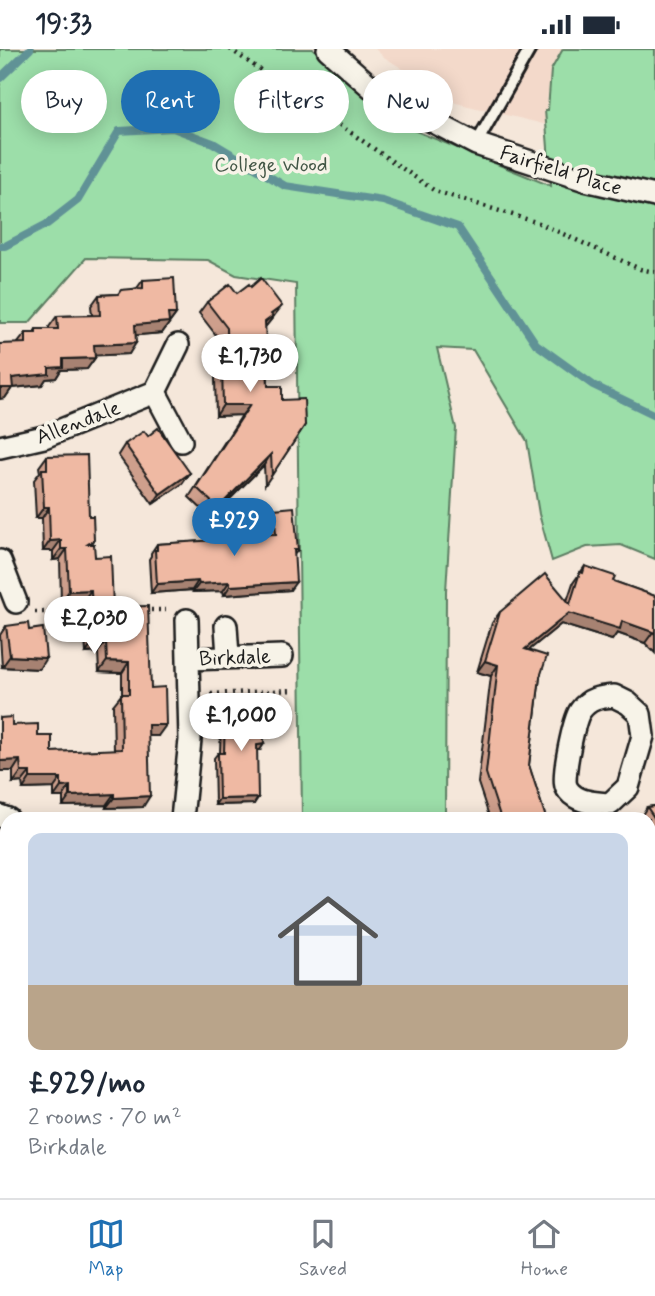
<!DOCTYPE html>
<html lang="en">
<head>
<meta charset="utf-8">
<style>
  body { margin:0; font-family:Mynerve,sans-serif; background:#f2f2f3; color:#1f2937; height:100vh; display:flex; flex-direction:column; font-size:26px; white-space:nowrap }
  * { box-sizing:border-box; margin:0 }
  p { font-size:23px; color:#747a83 }
  .icon { flex:none; width:38px; height:38px; fill:none; stroke:currentColor; stroke-width:2; stroke-linecap:round; stroke-linejoin:round }
  .map { position:relative; flex:1; overflow:hidden }
  .panel { position:absolute; left:0px; top:763px; width:656px; height:387px; display:flex; flex-direction:column; background:#fff; border-radius:21px 21px 0 0; box-shadow:0 4px 18px #0003 }
  .panel>* { flex:none }
  .guide { position:absolute; left:21px; top:21px; width:614px; height:63px; display:flex; gap:14px }
  .price { position:absolute; translate:-50% -60px; padding:0 16px; border-radius:24px; background:#fff; color:#222; font-size:23px; line-height:46px; filter:drop-shadow(0 2px 4px #0008) }
  .price::after { content:''; position:absolute; left:50%; top:42px; width:21px; height:16px; margin-left:-10px; background:inherit; clip-path:polygon(0 0,100% 0,50% 100%) }
  .price.selected { background:#1f6fb2; color:#fff }
  ul { padding:0; list-style:none }
  li { display:grid; align-content:center; gap:14px; height:371px; padding:0 28px }
  li+li { border-top:2px solid #e0e1e3 }
  li span { display:grid; place-items:center; height:217px; border-radius:14px; color:#555 }
  li>.icon { margin-inline-start:auto }
  span .icon { width:126px; height:126px; fill:#fffc; stroke-width:1 }
  li b { font-size:30px }
  .pill { padding:0 24px; border-radius:32px; background:#fff; box-shadow:0 4px 18px #0003; font-size:24px; line-height:63px }
  .pill.selected { background:#1f6fb2; color:#fff }
  .status { display:flex; justify-content:space-between; align-items:center; height:49px; padding:0 35px; background:#fff; direction:ltr }
  .status svg { height:19px; fill:currentColor }
  .tab-bar { display:flex; justify-content:space-around; align-items:center; height:98px; border-top:2px solid #e0e1e3; background:#fff; font-size:19px; color:#747a83 }
  .tab-bar a { display:grid; justify-items:center; gap:4px }
  .tab-bar .selected { color:#1f6fb2 }
  .map>svg:first-child { display:block }
</style>
</head>
<body>
<div class="status"><b>19:33</b><svg viewBox="0 0 49 12"><path d="M0 12V9h3v3zM5 12V6h3v6zM10 12V3h3v9zM15 12V0h3v12zM26 1h20v11H26zM47 4h2v5h-2z"/></svg></div>
<div class="map">
<svg width="655" height="1149" viewBox="0 0 655 1149">
  <rect width="100%" height="100%" fill="#f5e7da"/>
  <filter id="ink" filterUnits="userSpaceOnUse"><feTurbulence type="fractalNoise" baseFrequency=".0143" numOctaves="2"/><feDisplacementMap in="SourceGraphic" scale="14" xChannelSelector="R" yChannelSelector="G"/><feConvolveMatrix kernelMatrix="1 2 1 2 8 2 1 2 1" color-interpolation-filters="sRGB"/></filter>
  <g filter="url(#ink)">
    <path fill="#f3d9ca" d="M 375,0 L 563,0 L 551,21 L 546,61 L 655,78 L 655,102 L 456,54 L 384,8 Z"/>
    <path fill="#9cdea9" stroke="#5c7d62" stroke-width="2" d="M 0,0 L 313,0 L 413,81 L 551,137 L 545,61 L 548,61 L 551,21 L 563,0 L 655,0 L 655,510 L 621,496 L 587,498 L 552,512 L 539,465 L 527,392 L 473,301 L 437,299 L 456,379 L 446,542 L 445,770 L 302,770 L 296,235 L 236,226 L 208,211 L 86,209 L 29,274 L 0,274 Z
      M 0,901 L 7,905 L 7,957 L 0,938 Z
      M 0,968 L 1,977 L 7,976 L 7,1119 L 0,1119 Z"/>
    <g fill="none" stroke-linecap="round" stroke-linejoin="round">
      <path stroke="#619296" stroke-width="8" d="M 0,29 L 30,0
        M 0,197 L 5,197 L 47,175 L 78,151 L 119,82 L 173,79 L 213,94 L 285,137 L 383,152 L 458,178 L 536,295 L 593,336 L 655,366"/>
      <defs>
        <path id="lane" d="M 476,95 L 530,0"/>
        <path id="street" d="M 328,0 L 378,44 L 476,95 L 585,131 L 655,147
          M 155,343 L 181,392
          M 0,398 L 44,388 L 155,343 L 178,296
          M 0,512 L 16,553
          M 226,577 L 228,607
          M 189,610 L 282,607
          M 614,647 L 628,654 L 640,665 L 643,687 L 628,738 L 610,755 C 598,754 582,754 573,746 C 571,745 566,739 566,737 C 562,727 574,671 580,662 C 589,649 600,648 614,647 Z
          M 0,767 L 8,770
          M 182,770 L 190,691 L 187,571
          M 649,1068 L 655,1070
          M 193,1149 L 195,1143
          M 468,1149 L 471,1143"/>
      </defs>
      <use href="#lane" stroke="#1c1c1c" stroke-width="16"/>
      <use href="#street" stroke="#1c1c1c" stroke-width="26"/>
      <path stroke="#1c1c1c" stroke-width="4.5" stroke-dasharray="2 5" stroke-linecap="butt" d="M 230,0 L 435,142 L 539,174 L 640,220 L 655,223
        M 144,561 L 166,561
        M 35,563 L 89,563
        M 211,645 L 293,641
        M 0,948 L 4,953 L 7,993
        M 65,1143 L 67,1149"/>
      <use href="#lane" stroke="#f7f3e8" stroke-width="10"/>
      <use href="#street" stroke="#f7f3e8" stroke-width="21"/>
    </g>
    <path fill="#ce9f8c" stroke="#1c1c1c" stroke-width="2" d="M 143,231 L 176,265 L 162,284 L 136,286 L 129,305 L 95,306 L 95,309 L 87,320 L 61,321 L 56,329 L 46,330 L 42,336 L 12,339 L 5,349 L 18,294 L 26,284 L 34,284 L 36,280 L 49,280 L 49,278 L 57,267 L 92,266 L 91,257 L 99,246 L 118,245 L 137,239 Z
      M 237,244 L 274,267 L 265,278 L 268,337 L 305,376 L 265,436 L 264,416 L 211,469 L 189,448 L 242,366 L 216,367 L 215,329 L 221,320 L 219,290 L 199,264 L 207,253 Z
      M 125,395 L 190,424 L 182,435 L 153,455 L 118,406 Z
      M 47,407 L 89,467 L 92,495 L 95,508 L 113,558 L 151,639 L 158,687 L 148,687 L 143,758 L 106,759 L 106,756 L 63,757 L 63,748 L 54,748 L 54,739 L 23,740 L 22,733 L 13,734 L 13,722 L 0,722 L 0,669 L 12,676 L 38,687 L 52,703 L 114,701 L 113,656 L 122,645 L 122,624 L 99,623 L 98,603 L 86,604 L 83,552 L 61,553 L 60,510 L 53,511 L 53,502 L 43,502 L 42,469 L 36,469 L 34,431 L 40,423 L 39,418 Z
      M 274,460 L 298,501 L 294,506 L 290,541 L 224,546 L 223,542 L 193,543 L 192,541 L 151,544 L 149,510 L 151,507 L 151,504 L 157,495 L 242,490 L 244,486 L 269,485 L 268,469 Z
      M 585,517 L 613,532 L 655,547 L 655,604 L 645,594 L 617,584 L 612,591 L 561,575 L 529,601 L 540,628 L 529,716 L 545,766 L 550,770 L 490,770 L 478,734 L 491,627 L 477,623 L 492,574 L 500,563 L 567,552 L 573,534 Z
      M 6,577 L 29,581 L 39,620 L 2,618 L 0,586 Z
      M 230,657 L 260,701 L 257,701 L 254,755 L 215,756 L 214,709 L 218,704 L 220,704 L 221,675 L 226,669 L 226,662 Z
      M 655,757 L 655,791 L 649,783 L 649,770 L 640,770 L 640,769 L 647,758 Z
      M 0,802 L 7,806 L 7,862 L 3,867 L 0,866 Z
      M 655,853 L 655,1011 L 649,1009 L 649,867 Z
      M 113,1143 L 151,1143 L 148,1149 L 114,1149 Z
      M 371,1143 L 430,1143 L 425,1149 L 421,1148 L 420,1149 L 368,1149 Z
      M 535,1143 L 649,1143 L 655,1149 L 532,1149 Z"/>
    <path fill="#a78272" stroke="#1c1c1c" stroke-width="2" d="M 282,257 L 266,277 L 258,284 L 271,265 Z
      M 168,265 L 176,265 L 162,284 L 128,287 L 135,276 Z
      M 136,294 L 129,305 L 87,307 L 94,296 Z
      M 95,309 L 87,320 L 61,321 L 56,329 L 46,330 L 42,336 L 12,339 L 5,349 L 0,350 L 0,339 L 12,329 L 49,319 L 63,310 Z
      M 223,356 L 250,356 L 242,366 L 216,367 Z
      M 271,405 L 264,416 L 211,469 L 218,459 Z
      M 190,424 L 182,435 L 153,455 L 160,445 Z
      M 44,458 L 49,458 L 42,469 L 36,469 Z
      M 61,491 L 53,502 L 43,502 L 50,492 Z
      M 61,500 L 67,500 L 60,510 L 53,511 Z
      M 198,532 L 192,541 L 151,544 L 157,535 Z
      M 229,533 L 223,542 L 193,543 L 199,535 Z
      M 296,533 L 290,541 L 224,546 L 230,537 Z
      M 91,541 L 83,552 L 61,553 L 69,542 Z
      M 569,564 L 622,572 L 653,583 L 645,594 L 617,584 L 612,591 L 561,575 L 517,611 L 525,600 Z
      M 93,593 L 106,593 L 98,603 L 86,604 Z
      M 10,607 L 46,609 L 39,620 L 2,618 Z
      M 107,612 L 129,613 L 122,624 L 99,623 Z
      M 485,612 L 498,616 L 491,627 L 477,623 Z
      M 148,676 L 166,676 L 158,687 L 141,687 Z
      M 264,695 L 260,701 L 253,701 L 257,696 Z
      M 20,711 L 13,722 L 0,722 L 0,712 Z
      M 21,723 L 30,723 L 22,733 L 13,734 Z
      M 30,729 L 61,729 L 54,739 L 23,740 Z
      M 70,737 L 63,748 L 54,748 L 61,738 Z
      M 114,745 L 106,756 L 63,757 L 70,747 Z
      M 150,747 L 143,758 L 106,759 L 114,749 Z
      M 258,749 L 254,755 L 215,756 L 219,750 Z
      M 649,828 L 655,831 L 655,844 L 649,842 Z
      M 649,874 L 655,876 L 655,878 L 649,886 Z
      M 649,995 L 655,997 L 655,1011 L 649,1009 Z"/>
    <path fill="#efb9a3" stroke="#1c1c1c" stroke-width="2" d="M 174,229 L 176,265 L 168,265 L 169,273 L 135,276 L 136,294 L 94,296 L 95,309 L 63,310 L 63,318 L 49,319 L 49,325 L 12,329 L 13,339 L 0,339 L 0,295 L 26,294 L 26,284 L 36,284 L 36,280 L 58,280 L 57,267 L 100,266 L 99,246 L 118,245 L 121,241 L 143,239 L 143,231 Z
      M 261,229 L 282,257 L 271,265 L 273,267 L 265,273 L 268,337 L 282,337 L 282,351 L 304,350 L 305,376 L 272,426 L 271,405 L 218,459 L 196,438 L 250,356 L 223,356 L 222,318 L 228,318 L 227,279 L 207,253 L 230,235 L 237,244 L 249,235 L 251,238 Z
      M 158,379 L 190,424 L 160,445 L 125,395 L 144,382 L 148,387 Z
      M 87,406 L 89,467 L 93,467 L 94,491 L 88,495 L 94,495 L 95,508 L 111,507 L 113,558 L 148,557 L 151,639 L 165,638 L 166,676 L 148,676 L 150,747 L 114,749 L 114,745 L 70,747 L 70,737 L 61,738 L 61,729 L 30,729 L 30,723 L 21,723 L 20,711 L 0,712 L 0,669 L 12,668 L 12,676 L 38,675 L 38,687 L 52,687 L 52,703 L 122,700 L 121,645 L 129,645 L 129,613 L 107,612 L 106,593 L 93,593 L 91,541 L 69,542 L 67,500 L 61,500 L 61,491 L 50,492 L 49,458 L 44,458 L 42,420 L 47,420 L 47,407 Z
      M 294,458 L 298,501 L 294,501 L 296,533 L 230,537 L 229,533 L 199,535 L 198,532 L 157,535 L 155,501 L 157,501 L 157,495 L 247,489 L 244,486 L 276,485 L 274,460 Z
      M 585,517 L 615,527 L 613,532 L 655,547 L 655,585 L 653,583 L 622,572 L 620,580 L 569,564 L 525,600 L 547,607 L 540,628 L 529,716 L 545,766 L 550,770 L 501,770 L 486,724 L 498,616 L 485,612 L 500,563 L 545,525 L 570,555 L 580,523 L 583,524 Z
      M 28,574 L 29,581 L 43,579 L 46,609 L 10,607 L 6,577 Z
      M 263,656 L 264,695 L 257,696 L 258,749 L 219,750 L 218,704 L 224,704 L 225,669 L 230,669 L 230,657 Z
      M 655,757 L 655,770 L 647,758 Z
      M 649,796 L 655,797 L 655,831 L 649,828 Z
      M 0,802 L 7,806 L 7,855 L 0,851 Z
      M 655,861 L 655,876 L 650,874 Z
      M 655,880 L 655,997 L 649,995 L 649,893 Z
      M 649,1105 L 655,1107 L 655,1149 L 626,1149 L 615,1144 L 613,1149 L 533,1149 L 537,1143 L 649,1143 Z
      M 122,1143 L 151,1143 L 149,1148 L 141,1144 L 139,1149 L 123,1149 Z
      M 242,1143 L 289,1143 L 287,1149 L 239,1149 Z
      M 372,1143 L 424,1143 L 420,1149 L 368,1149 Z"/>
  </g>
  <g text-anchor="middle" stroke-width="7" stroke-linejoin="round" paint-order="stroke">
    <g font-size="21" fill="#425646" stroke="#f7f3e8">
      <text x="271" y="122">College Wood</text>
    </g>
    <g font-size="21" fill="#1c1c1c" stroke="#f7f3e8">
      <text transform="translate(561 121) rotate(17)" y="7">Fairfield Place</text>
      <text transform="translate(78 373) rotate(-21)" y="7">Allendale</text>
      <text transform="translate(235 608) rotate(-2)" y="7">Birkdale</text>
    </g>
  </g>
</svg>
<b class="price" style="left:250px;top:345px">£1,730</b>
<b class="price selected" style="left:234px;top:509px">£929</b>
<b class="price" style="left:94px;top:607px">£2,030</b>
<b class="price" style="left:241px;top:704px">£1,000</b>
<div class="guide">
<a class="pill">Buy</a>
<a class="pill selected">Rent</a>
<a class="pill">Filters</a>
<a class="pill">New</a>
</div>
<section class="panel">
<ul>
<li><span style="background:linear-gradient(#c9d6e8 70%,#b9a48a 0)"><svg class="icon" aria-label="home" viewBox="0 0 24 24"><path d="M3 11l9-7 9 7M6 9v11h12V9"/></svg></span><div><b>£929/mo</b><p>2 rooms · 70 m²</p><p>Birkdale</p></div></li>
</ul>
</section>
</div>
<nav class="tab-bar">
<a class="selected"><svg class="icon" aria-label="map" viewBox="0 0 24 24"><path d="M3 6l6-2 6 2 6-2v14l-6 2-6-2-6 2zM9 4v14M15 6v14"/></svg>Map</a>
<a><svg class="icon" aria-label="saved" viewBox="0 0 24 24"><path d="M7 4h10v16l-5-4-5 4z"/></svg>Saved</a>
<a><svg class="icon" aria-label="home" viewBox="0 0 24 24"><path d="M3 11l9-7 9 7M6 9v11h12V9"/></svg>Home</a>
</nav>
</body>
</html>
